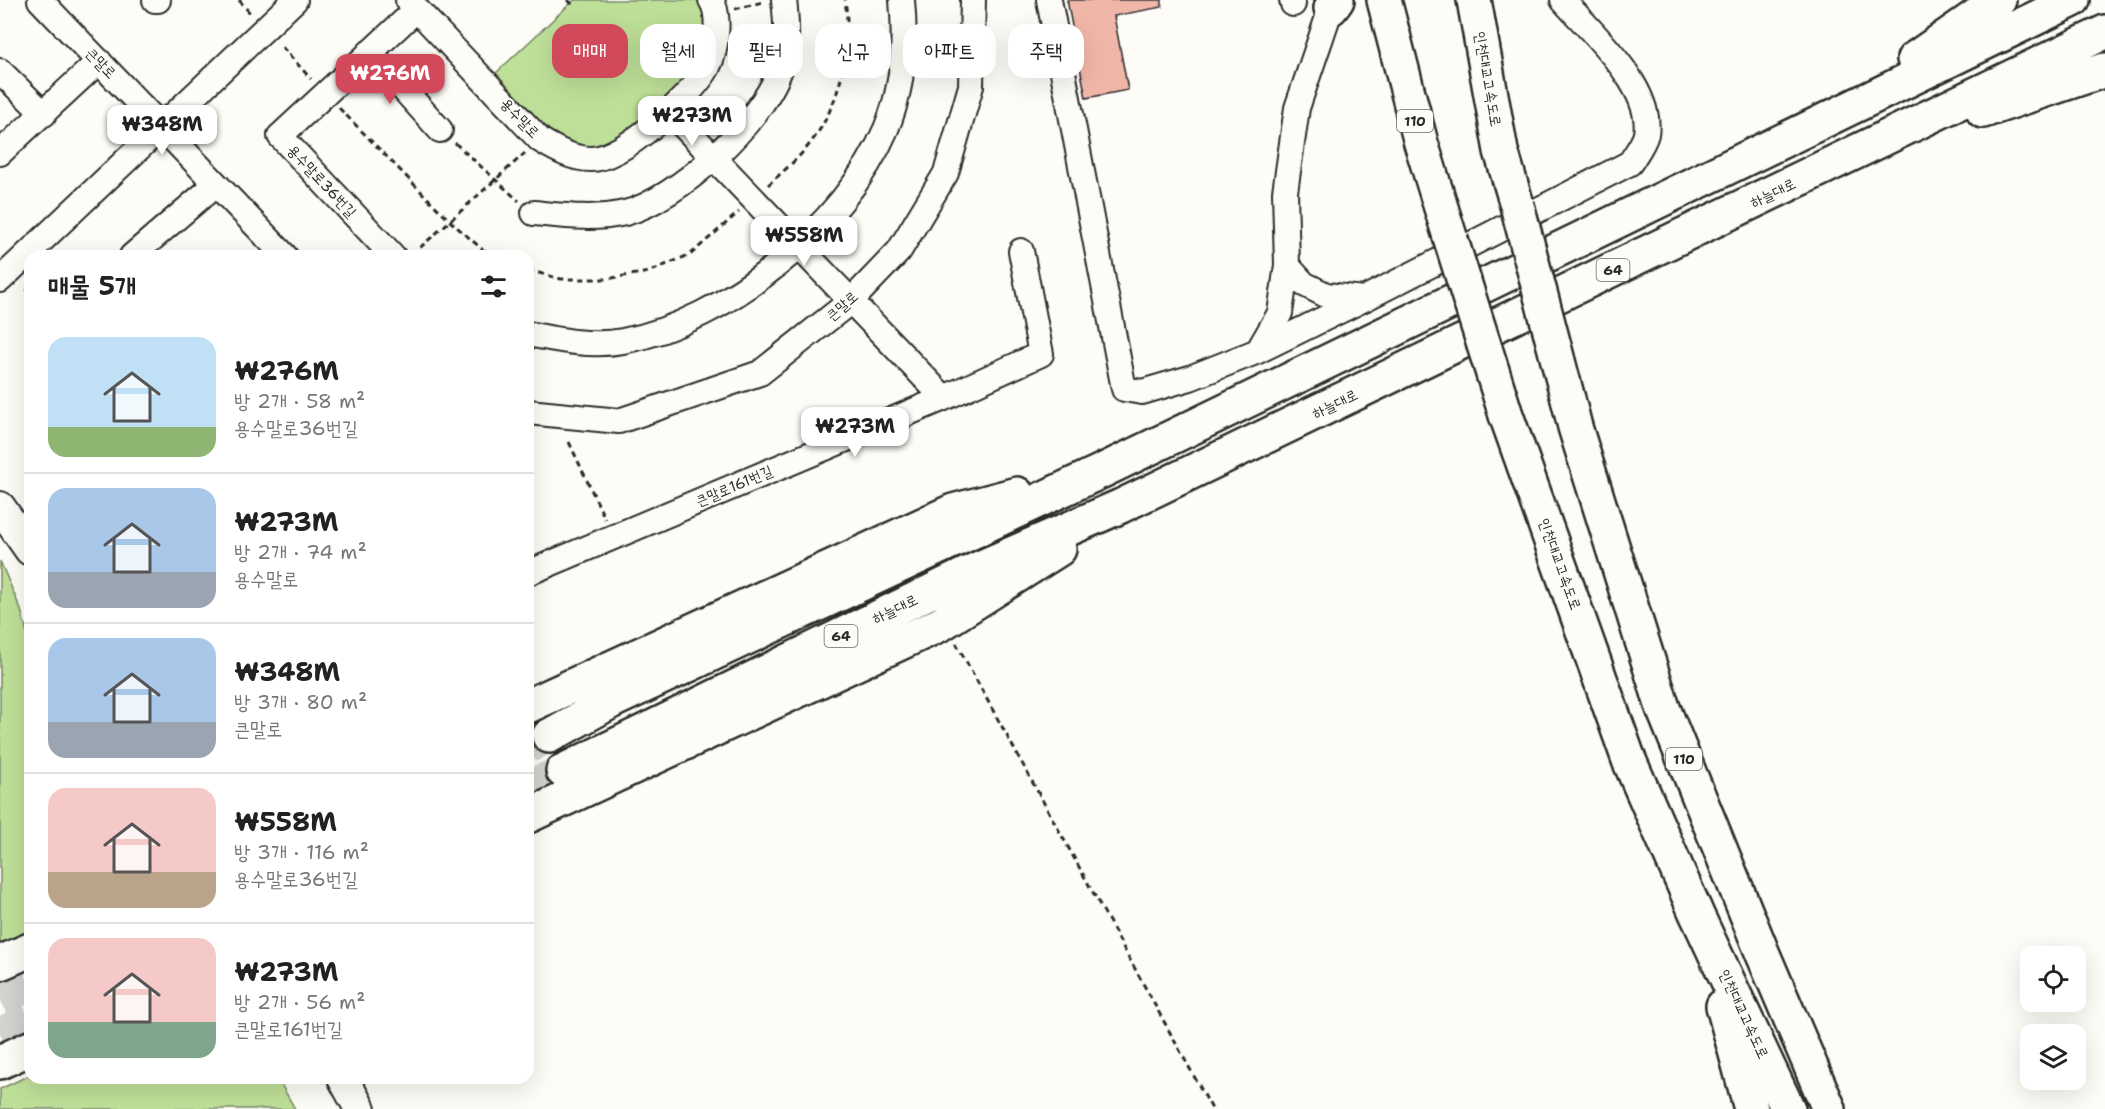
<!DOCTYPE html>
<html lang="ko">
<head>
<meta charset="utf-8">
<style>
  body { margin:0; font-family:"Shantell Sans","Poor Story",sans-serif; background:#f6f6f6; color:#222; height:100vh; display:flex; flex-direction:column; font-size:22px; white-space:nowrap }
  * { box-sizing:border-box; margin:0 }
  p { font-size:20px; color:#767676 }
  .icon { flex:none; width:33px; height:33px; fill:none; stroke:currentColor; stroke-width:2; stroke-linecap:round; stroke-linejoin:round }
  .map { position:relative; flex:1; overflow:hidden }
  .sheet { position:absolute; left:24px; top:250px; width:510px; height:834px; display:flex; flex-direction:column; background:#fff; border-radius:18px; box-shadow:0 6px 24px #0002 }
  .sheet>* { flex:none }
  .top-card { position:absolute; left:552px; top:24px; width:570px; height:54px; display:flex; gap:12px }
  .fabs { position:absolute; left:2020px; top:946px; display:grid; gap:12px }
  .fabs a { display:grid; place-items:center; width:66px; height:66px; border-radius:12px; background:#fff; box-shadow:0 6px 24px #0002; font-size:30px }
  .price { position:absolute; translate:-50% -51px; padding:0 14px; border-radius:12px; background:#fff; color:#222; font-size:20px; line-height:39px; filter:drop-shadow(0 2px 3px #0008) }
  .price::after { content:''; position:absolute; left:50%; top:36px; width:18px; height:14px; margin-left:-9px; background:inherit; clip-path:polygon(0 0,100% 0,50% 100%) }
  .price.selected { background:#d1495b; color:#fff }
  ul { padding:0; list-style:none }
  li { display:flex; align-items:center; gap:18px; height:150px; padding:0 24px }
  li+li { border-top:2px solid #e0e0e0 }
  li span { display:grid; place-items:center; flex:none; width:168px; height:120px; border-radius:18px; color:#555 }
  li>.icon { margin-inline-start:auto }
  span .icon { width:72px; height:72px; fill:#fffc; stroke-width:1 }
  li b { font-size:26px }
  h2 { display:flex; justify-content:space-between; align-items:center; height:72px; padding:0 24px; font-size:26px }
  .chip { padding:0 21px; border-radius:18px; background:#fff; box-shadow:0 6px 24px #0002; font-size:21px; line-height:54px }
  .chip.selected { background:#d1495b; color:#fff }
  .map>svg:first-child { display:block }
</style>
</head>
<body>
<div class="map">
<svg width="2105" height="1109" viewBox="0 0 2105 1109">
  <rect width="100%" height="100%" fill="#fdfcf7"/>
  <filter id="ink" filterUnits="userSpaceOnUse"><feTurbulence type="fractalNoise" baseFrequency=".0167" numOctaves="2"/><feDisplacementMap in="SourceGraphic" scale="12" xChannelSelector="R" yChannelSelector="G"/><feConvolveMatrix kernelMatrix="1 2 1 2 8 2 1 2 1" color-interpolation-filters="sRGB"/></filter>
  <g filter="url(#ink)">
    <path fill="#bedf98" stroke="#748562" stroke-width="1.5" d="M 574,0 L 701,0 C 706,14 710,29 707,45 C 702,72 628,144 600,147 C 594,148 584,145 578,144 C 542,135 520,99 496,73 Z
      M 0,561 L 21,610 L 30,644 L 30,932 L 0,947 Z
      M 30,1075 L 30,1078 L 278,1079 L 295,1109 L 0,1109 L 0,1089 Z"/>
    <path fill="#f0b7a9" stroke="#2b2b2b" stroke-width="1.5" d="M 1067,0 L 1162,0 L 1162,7 L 1114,16 L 1128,90 L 1086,98 Z"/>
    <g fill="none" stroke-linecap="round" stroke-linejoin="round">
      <path stroke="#d3d2ce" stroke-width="33" stroke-dasharray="33 16" stroke-linecap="butt" d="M 528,747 L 549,736
        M 528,787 L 563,771
        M 0,999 L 30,985
        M 0,1034 L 30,1020"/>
      <defs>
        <path id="minor" d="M 40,0 L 285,256
          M 155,0 L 158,0
          M 408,0 L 540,140 C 555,149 572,159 591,159 C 623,159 693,95 708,67 C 716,51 721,15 711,0
          M 1049,0 L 1124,389 L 1142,392 L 1190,378 L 1258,351 L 1364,299
          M 1292,0 L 1293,4
          M 1329,0 L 1331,8 L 1297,108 L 1285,192 L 1287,265 L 1304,284 L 1326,295 L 1364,299 L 1630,163 C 1635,155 1644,143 1646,134 C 1654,88 1591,32 1563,0
          M 370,52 L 440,130
          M 0,71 L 44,114
          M 670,112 L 944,398
          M 0,153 L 99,61
          M 534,213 C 565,216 595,220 625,213 C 677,200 761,122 779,72 C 788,47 787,26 784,0
          M 132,256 L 215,185
          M 393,256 L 280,136 L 417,9
          M 0,280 L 295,0
          M 528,334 C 558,340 592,347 623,341 C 726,322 845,226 886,129 C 903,89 906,43 902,0
          M 1258,351 L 1280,313 L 1287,265
          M 528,412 L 619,421 L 760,373 L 851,301 L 899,251 L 946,173 L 971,86 L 973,0
          M 528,573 L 944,398 L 1041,354 L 1021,251"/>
        <path id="major" d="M 0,507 L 30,550
          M 343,1078 L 360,1109"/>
        <path id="highway" d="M 1384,0 L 1421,143 L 1451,240
          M 1474,0 L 1501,151 L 1517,205
          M 1331,8 L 1337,0
          M 1914,59 L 1999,0
          M 1983,111 L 2105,70
          M 1568,399 L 1575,427 L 1663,708 L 1762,952 L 1829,1109
          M 1506,415 L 1629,760 L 1697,915 L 1788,1109
          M 528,706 L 953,511 L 1017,494
          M 549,736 L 614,700 L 1106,469 L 2073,0
          M 563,771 L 977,569 L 1121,506 L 2105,32
          M 528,816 L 941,624 L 1059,549
          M 0,963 L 30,950
          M 1723,1006 L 1751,1109
          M 0,1062 L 30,1048"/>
      </defs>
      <use href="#minor" stroke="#2b2b2b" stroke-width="28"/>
      <use href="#major" stroke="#2b2b2b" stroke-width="34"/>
      <use href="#highway" stroke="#2b2b2b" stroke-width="38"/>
      <path stroke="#2b2b2b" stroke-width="3" stroke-dasharray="6 4.5" stroke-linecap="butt" d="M 239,0 L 250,13
        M 568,0 L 575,7
        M 735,9 L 763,2
        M 282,47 L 311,79
        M 339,108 L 450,221 L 483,250 L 497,256
        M 455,143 L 519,201
        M 768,185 C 779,175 792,164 802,153 C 839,113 853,52 845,0
        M 412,255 L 525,153
        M 528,270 L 561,279 L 606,279 L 649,272 L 691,254 L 739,212
        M 27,289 L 30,295
        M 569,442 L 605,519
        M 956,643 L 1212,1109"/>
      <use href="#minor" stroke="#fdfcf7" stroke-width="24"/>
      <use href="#major" stroke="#fdfcf7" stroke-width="30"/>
      <use href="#highway" stroke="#fdfcf7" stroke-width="33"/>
      <defs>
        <path id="highway-bridge" d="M 1517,205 L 1568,399
          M 1451,240 L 1506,415"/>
      </defs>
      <use href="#highway-bridge" stroke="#2b2b2b" stroke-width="38" stroke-linecap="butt"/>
      <use href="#highway-bridge" stroke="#fdfcf7" stroke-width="33"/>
    </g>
  </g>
  <g text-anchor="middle" stroke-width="4.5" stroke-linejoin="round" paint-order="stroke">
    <g fill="#fdfcf7" stroke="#6a6a68" stroke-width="1.5">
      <rect x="1397" y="110" width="36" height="22" rx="4.5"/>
      <rect x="1596.5" y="259" width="33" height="22" rx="4.5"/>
      <rect x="824.5" y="625" width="33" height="22" rx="4.5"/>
      <rect x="1666" y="748" width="36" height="22" rx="4.5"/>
    </g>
    <g font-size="14" font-weight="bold" fill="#2b2b2b">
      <text x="1415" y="126">110</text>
      <text x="1613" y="275">64</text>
      <text x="841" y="641">64</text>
      <text x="1684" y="764">110</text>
    </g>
    <g font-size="15" fill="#2b2b2b" stroke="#fdfcf7">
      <text transform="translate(101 63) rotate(46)" y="5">큰말로</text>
      <text transform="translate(1488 79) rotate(80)" y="5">인천대교고속도로</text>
      <text transform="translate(520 118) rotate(46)" y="5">용수말로</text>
      <text transform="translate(322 181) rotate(47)" y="5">용수말로36번길</text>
      <text transform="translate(1773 193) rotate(-26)" y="5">하늘대로</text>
      <text transform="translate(842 306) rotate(-41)" y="5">큰말로</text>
      <text transform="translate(1335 404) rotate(-26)" y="5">하늘대로</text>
      <text transform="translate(734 486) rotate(-23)" y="5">큰말로161번길</text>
      <text transform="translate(1560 564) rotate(70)" y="5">인천대교고속도로</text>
      <text transform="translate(895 609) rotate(-26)" y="5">하늘대로</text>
      <text transform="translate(1744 1014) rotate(65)" y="5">인천대교고속도로</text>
    </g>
  </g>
</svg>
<div class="fabs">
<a><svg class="icon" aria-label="locate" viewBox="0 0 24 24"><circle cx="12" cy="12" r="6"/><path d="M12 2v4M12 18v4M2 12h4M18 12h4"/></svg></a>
<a><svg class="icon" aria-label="layers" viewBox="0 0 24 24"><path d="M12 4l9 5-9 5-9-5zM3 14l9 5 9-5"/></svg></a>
</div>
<b class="price selected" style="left:390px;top:105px">₩276M</b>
<b class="price" style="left:692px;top:147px">₩273M</b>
<b class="price" style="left:162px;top:156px">₩348M</b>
<b class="price" style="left:804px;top:267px">₩558M</b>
<b class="price" style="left:855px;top:458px">₩273M</b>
<div class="top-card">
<a class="chip selected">매매</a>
<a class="chip">월세</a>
<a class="chip">필터</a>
<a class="chip">신규</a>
<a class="chip">아파트</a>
<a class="chip">주택</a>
</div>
<section class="sheet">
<h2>매물 5개<svg class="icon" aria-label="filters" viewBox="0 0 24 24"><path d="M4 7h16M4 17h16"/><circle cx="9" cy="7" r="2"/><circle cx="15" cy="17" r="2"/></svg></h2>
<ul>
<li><span style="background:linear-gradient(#bfe0f5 75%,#8fb573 0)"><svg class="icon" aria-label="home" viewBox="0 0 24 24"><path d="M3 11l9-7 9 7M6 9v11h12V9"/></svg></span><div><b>₩276M</b><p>방 2개 · 58 m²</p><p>용수말로36번길</p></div></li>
<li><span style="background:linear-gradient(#a9c7e8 70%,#9aa5b1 0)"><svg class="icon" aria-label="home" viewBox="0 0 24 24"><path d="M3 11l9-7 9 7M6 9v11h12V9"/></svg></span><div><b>₩273M</b><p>방 2개 · 74 m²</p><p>용수말로</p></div></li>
<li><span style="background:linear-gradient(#a9c7e8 70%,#9aa5b1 0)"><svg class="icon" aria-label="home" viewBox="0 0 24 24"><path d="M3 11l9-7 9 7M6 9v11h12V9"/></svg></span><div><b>₩348M</b><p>방 3개 · 80 m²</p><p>큰말로</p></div></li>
<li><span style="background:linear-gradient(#f6c9c9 70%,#b9a48a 0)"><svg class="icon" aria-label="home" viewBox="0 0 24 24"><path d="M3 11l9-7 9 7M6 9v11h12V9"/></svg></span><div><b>₩558M</b><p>방 3개 · 116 m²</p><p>용수말로36번길</p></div></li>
<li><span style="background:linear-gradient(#f6c9c9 70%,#7fa58c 0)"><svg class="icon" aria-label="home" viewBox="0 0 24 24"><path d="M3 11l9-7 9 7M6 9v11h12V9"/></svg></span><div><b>₩273M</b><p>방 2개 · 56 m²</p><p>큰말로161번길</p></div></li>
</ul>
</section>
</div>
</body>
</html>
